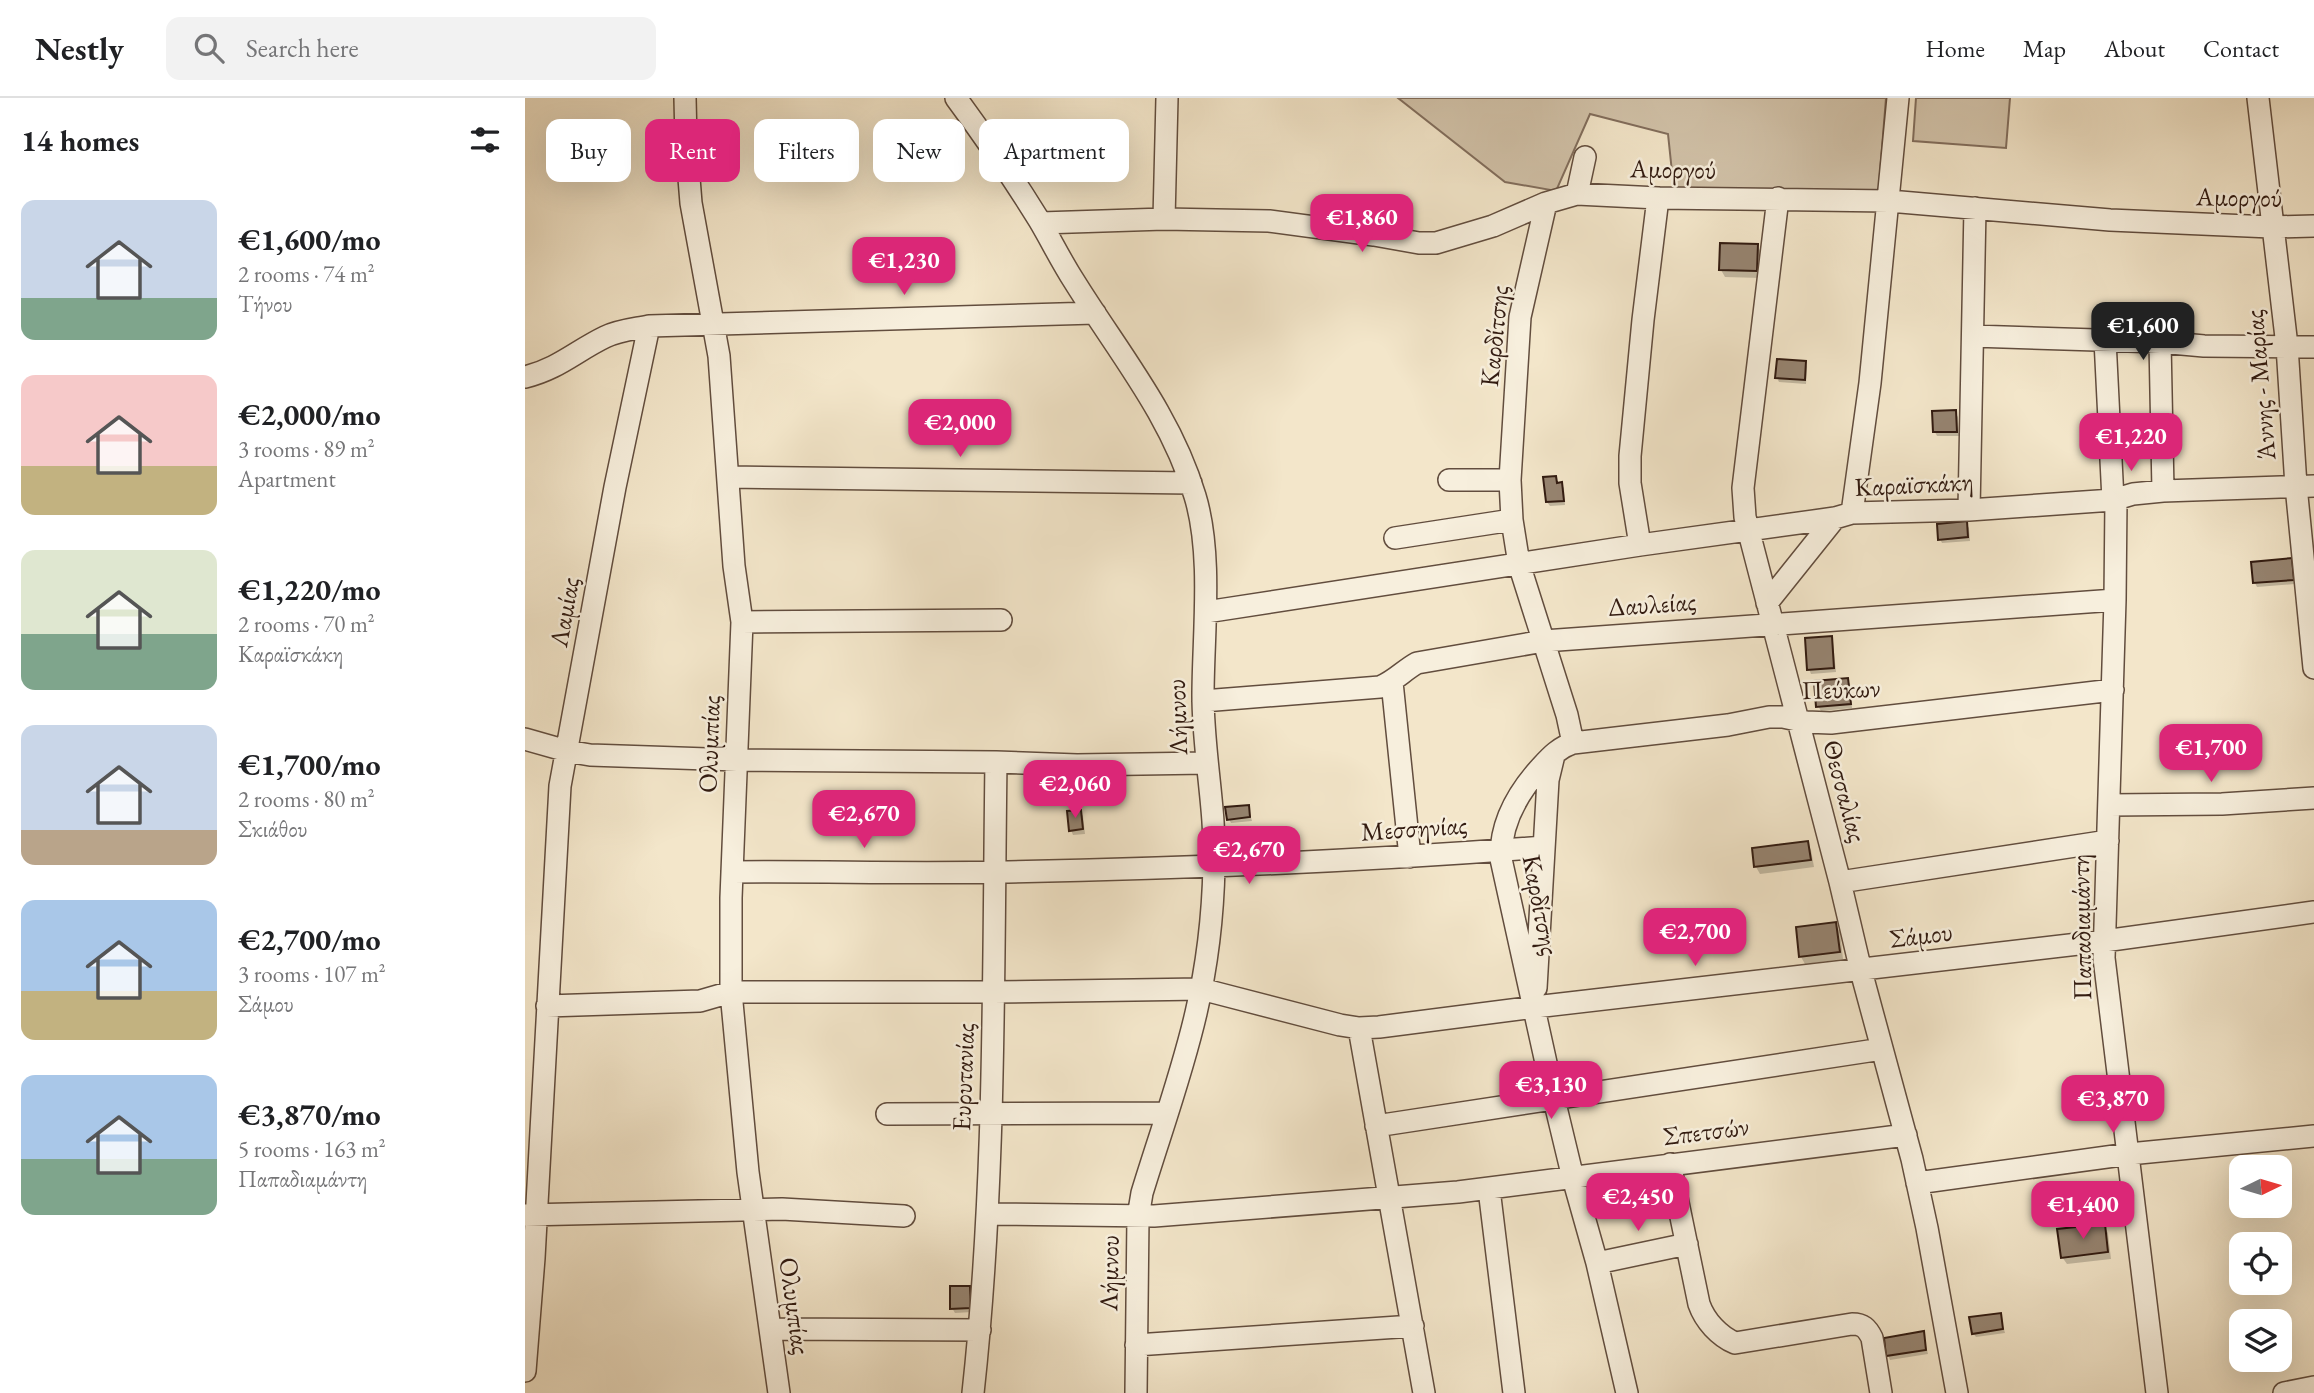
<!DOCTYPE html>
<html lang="en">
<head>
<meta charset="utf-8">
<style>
  body { margin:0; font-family:"EB Garamond",serif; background:#f2f2f2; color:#202124; height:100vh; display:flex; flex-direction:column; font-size:26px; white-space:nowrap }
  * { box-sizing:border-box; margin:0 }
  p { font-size:23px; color:#757577 }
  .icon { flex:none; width:38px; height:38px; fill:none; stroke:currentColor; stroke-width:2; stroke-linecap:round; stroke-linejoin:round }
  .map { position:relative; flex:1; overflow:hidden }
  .drawer { display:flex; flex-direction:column; background:#fff; width:525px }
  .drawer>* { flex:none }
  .hud { position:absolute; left:21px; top:21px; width:665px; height:63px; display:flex; gap:14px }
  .needle { width:46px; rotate:85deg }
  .fabs { position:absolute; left:1704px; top:1057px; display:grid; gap:14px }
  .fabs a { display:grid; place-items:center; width:63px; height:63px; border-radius:14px; background:#fff; box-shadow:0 7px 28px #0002; font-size:35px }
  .price { position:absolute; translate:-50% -60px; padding:0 16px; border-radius:14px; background:#db2777; color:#fff; font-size:23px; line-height:46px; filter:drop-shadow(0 2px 4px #0008) }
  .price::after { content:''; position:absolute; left:50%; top:42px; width:21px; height:16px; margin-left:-10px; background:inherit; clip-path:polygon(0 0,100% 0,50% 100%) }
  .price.current { background:#222; color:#fff }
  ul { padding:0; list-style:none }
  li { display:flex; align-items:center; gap:21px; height:175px; padding:0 21px }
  li span { display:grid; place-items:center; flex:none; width:196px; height:140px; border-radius:14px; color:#555 }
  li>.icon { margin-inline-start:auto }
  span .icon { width:84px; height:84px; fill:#fffc; stroke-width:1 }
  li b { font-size:30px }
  h2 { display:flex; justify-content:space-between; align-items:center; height:84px; padding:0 21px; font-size:30px }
  .chip { padding:0 24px; border-radius:14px; background:#fff; box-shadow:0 7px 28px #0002; font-size:24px; line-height:63px }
  .chip.current { background:#db2777; color:#fff }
  header { display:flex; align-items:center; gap:42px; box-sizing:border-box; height:98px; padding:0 35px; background:#fff; border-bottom:2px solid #e0e0e0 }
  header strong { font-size:33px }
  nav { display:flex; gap:38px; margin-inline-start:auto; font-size:24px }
  .search { width:490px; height:63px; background:#f2f2f2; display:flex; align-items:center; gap:18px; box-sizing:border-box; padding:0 24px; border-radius:14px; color:#757577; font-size:26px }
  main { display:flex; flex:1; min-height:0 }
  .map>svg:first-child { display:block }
</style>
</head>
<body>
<header>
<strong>Nestly</strong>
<div class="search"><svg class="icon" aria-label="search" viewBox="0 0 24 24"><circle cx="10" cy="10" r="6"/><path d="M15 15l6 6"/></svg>Search here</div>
<nav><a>Home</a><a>Map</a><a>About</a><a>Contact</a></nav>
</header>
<main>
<section class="drawer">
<h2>14 homes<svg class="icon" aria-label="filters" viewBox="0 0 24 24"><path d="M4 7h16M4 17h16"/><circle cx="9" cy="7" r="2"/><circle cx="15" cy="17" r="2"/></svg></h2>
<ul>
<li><span style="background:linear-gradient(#c9d6e8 70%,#7fa58c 0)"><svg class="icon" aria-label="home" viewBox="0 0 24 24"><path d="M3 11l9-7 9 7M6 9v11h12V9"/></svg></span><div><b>€1,600/mo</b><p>2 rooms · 74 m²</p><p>Τήνου</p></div></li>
<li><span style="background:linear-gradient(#f6c9c9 65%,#c2b280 0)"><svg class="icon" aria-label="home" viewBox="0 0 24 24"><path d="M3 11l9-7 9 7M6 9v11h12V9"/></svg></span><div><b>€2,000/mo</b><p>3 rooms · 89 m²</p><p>Apartment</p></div></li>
<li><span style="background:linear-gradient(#dfe7d0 60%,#7fa58c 0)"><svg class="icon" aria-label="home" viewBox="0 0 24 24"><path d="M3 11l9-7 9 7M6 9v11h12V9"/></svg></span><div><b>€1,220/mo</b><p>2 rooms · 70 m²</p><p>Καραϊσκάκη</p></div></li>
<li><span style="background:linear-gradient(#c9d6e8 75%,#b9a48a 0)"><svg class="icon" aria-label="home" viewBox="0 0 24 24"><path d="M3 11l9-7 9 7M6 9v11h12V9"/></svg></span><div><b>€1,700/mo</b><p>2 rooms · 80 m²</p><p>Σκιάθου</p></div></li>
<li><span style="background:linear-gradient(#a9c7e8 65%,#c2b280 0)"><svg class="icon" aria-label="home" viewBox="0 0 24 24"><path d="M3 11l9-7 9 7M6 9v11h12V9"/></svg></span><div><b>€2,700/mo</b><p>3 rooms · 107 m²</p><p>Σάμου</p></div></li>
<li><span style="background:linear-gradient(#a9c7e8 60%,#7fa58c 0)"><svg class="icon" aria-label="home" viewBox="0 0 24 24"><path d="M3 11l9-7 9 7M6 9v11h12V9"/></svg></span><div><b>€3,870/mo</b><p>5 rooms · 163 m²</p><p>Παπαδιαμάντη</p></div></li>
</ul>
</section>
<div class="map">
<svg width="1789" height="1295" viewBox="0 0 1789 1295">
  <rect width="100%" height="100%" fill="#f3e6ca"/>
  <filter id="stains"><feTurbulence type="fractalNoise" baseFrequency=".00286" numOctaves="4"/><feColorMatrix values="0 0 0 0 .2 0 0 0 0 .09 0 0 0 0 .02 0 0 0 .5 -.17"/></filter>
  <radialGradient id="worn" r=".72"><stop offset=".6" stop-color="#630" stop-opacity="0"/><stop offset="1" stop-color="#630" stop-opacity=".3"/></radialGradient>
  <path fill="#d2c3aa" stroke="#826e5d" stroke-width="2" d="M 873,0 L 1361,0 L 1353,100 L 1149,93 L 1143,36 L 1065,16 L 1031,93 L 980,84 Z
    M 1391,0 L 1485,0 L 1481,50 L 1388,43 Z"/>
  <path fill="#0003" d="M 1232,148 L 1237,155 L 1236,180 L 1200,179 L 1196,172 Z
    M 1280,264 L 1282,269 L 1281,286 L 1254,284 L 1252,280 Z
    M 1430,314 L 1433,319 L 1434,338 L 1412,338 L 1410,334 Z
    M 1030,379 L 1033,386 L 1036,386 L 1039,390 L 1040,407 L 1025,408 L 1022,404 Z
    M 1441,425 L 1444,430 L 1445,443 L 1417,445 L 1415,441 Z
    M 1766,462 L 1768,466 L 1770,486 L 1732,489 L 1730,485 L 1728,466 Z
    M 1306,539 L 1308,544 L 1311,574 L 1286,576 L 1284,571 Z
    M 1322,582 L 1325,586 L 1327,610 L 1296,613 L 1293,608 Z
    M 723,709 L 727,723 L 706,725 L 704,721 Z
    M 555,714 L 558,718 L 560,736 L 548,737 L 546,732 Z
    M 1282,745 L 1286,752 L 1289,769 L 1235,776 L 1231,769 L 1228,752 Z
    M 1310,826 L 1315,834 L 1318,861 L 1280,866 L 1276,859 Z
    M 1579,1128 L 1583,1135 L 1586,1161 L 1542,1166 L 1537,1159 Z
    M 444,1190 L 447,1194 L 447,1214 L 430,1215 L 427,1210 Z
    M 1475,1217 L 1480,1235 L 1451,1239 L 1448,1235 Z
    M 1398,1235 L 1403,1256 L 1365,1262 L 1363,1257 Z"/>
  <path fill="#968471" stroke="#311a10" stroke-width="2" d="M 1195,145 L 1233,146 L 1232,173 L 1194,172 Z
    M 1252,261 L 1281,263 L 1280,282 L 1250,280 Z
    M 1431,312 L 1432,334 L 1408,334 L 1407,313 Z
    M 1031,378 L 1032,385 L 1037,384 L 1039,403 L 1021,404 L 1018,379 Z
    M 1442,423 L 1443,439 L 1413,442 L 1412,426 Z
    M 1767,460 L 1769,482 L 1728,485 L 1726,464 Z
    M 1307,538 L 1309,570 L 1282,572 L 1280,540 Z
    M 1323,580 L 1326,606 L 1291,609 L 1289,583 Z
    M 724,707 L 725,719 L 702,722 L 700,709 Z
    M 556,712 L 558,731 L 544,733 L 542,713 Z
    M 1283,743 L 1286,762 L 1229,769 L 1227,750 Z
    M 1311,824 L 1315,854 L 1274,859 L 1271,829 Z
    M 1580,1126 L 1583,1154 L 1536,1160 L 1532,1131 Z
    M 425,1188 L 445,1188 L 446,1210 L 425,1211 Z
    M 1476,1215 L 1478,1231 L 1447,1236 L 1444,1219 Z
    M 1399,1233 L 1401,1252 L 1361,1258 L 1359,1240 Z"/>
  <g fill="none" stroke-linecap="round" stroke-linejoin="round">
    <defs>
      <path id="minor" d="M 160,0 L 161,43 L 166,105 L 194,258 L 209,468 L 217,524 L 206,800 L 206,894 L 223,1074 L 254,1295
        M 431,0 C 460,39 488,80 514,122 C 526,142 536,163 549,183 C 593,254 646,317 670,398 C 688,457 678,537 678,598 C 678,655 691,711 689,768 C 688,817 682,868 671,915 C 657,976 635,1036 617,1095 L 613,1119 L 611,1295
        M 1733,0 L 1762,248 L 1771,388 L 1789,570
        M 1052,96 L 1060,59
        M 1253,100 L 1218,390 L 1220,419 L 1315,784 L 1336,873 L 1387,1061 L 1402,1130 L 1432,1295
        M 1021,105 L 995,219 L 985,382 L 987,422 L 994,466 L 1042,617 L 1048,645 C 1035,649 1026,658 1017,668 C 993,694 975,725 976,761 L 1029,1001 L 1048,1080 L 1072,1165 L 1102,1295
        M 639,121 L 642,0
        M 516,125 L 639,121 L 744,123 L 849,137 L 894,145 L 911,145 L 968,128 L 1021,105 L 1052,96 L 1133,100 L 1364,103 L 1585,122 L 1746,129 L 1789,128
        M 1448,238 L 1635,244 L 1679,248 L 1789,249
        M 1580,242 L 1588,402
        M 1635,244 L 1638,393
        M 0,279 C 33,271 51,253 80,239 C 94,232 110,231 124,228 L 570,215
        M 203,379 L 666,385
        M 924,382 L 985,382
        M 1591,402 L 1590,502 L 1579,860 L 1632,1295
        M 1444,412 L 1450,110
        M 1327,415 L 1345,285 L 1373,0
        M 870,440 L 987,422
        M 1115,447 L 1105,385 L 1105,358 L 1118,222 L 1133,100
        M 1242,505 L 1310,420
        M 681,514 L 1115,447 L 1310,420 L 1327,415 L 1444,412 L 1588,402 L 1608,396 L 1638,393 L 1789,388
        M 217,524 L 476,522
        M 867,584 L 885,759
        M 678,603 L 855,589 C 870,583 879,572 892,565 L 1019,543 L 1590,502
        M 0,641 L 42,653 L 65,657 L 212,662 L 471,664 L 552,667 L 681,665
        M 1048,645 L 1203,627 L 1244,619 L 1258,619 L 1281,624 L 1306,625 L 1588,592
        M 1584,707 L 1697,706 L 1789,700
        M 207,774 C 296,773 384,776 473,774 C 655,771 837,763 1019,749
        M 1315,784 L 1583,743
        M 1011,890 L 1023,682 L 1029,657
        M 22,908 L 175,903 L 206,894 L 468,894 L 676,891 L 815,927 L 834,930 L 854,929 L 1010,909 L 1579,843 L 1789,814
        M 834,930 L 899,1295
        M 362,1016 L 642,1015
        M 851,1028 L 1357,951
        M 1145,1066 L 1174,1206 C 1180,1223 1194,1238 1210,1245 L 1327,1226 C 1338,1226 1342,1230 1347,1240 L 1356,1295
        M 1392,1085 L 1604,1056 L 1789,1038
        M 964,1091 L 989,1295
        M 462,1116 L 629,1118 L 933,1094 L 1381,1037
        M 0,1117 L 257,1111 L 379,1118
        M 1072,1165 L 1162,1146
        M 246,1231 L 455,1232
        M 611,1247 L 888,1228
        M 0,1273 L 9,1160 L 35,688 L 90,389 L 124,228
        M 448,1295 C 471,1086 468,874 471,664
        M 1759,1295 L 1789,1289"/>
    </defs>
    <use href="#minor" stroke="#624d3e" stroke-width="24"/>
    <use href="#minor" stroke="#f7efdd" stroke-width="21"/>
  </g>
  <g text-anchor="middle" stroke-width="5" stroke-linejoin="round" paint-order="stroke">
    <g font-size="26" fill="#311a10" stroke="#f7efdd">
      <text transform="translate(1148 71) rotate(1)" y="9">Αμοργού</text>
      <text transform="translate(1714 99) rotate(1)" y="9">Αμοργού</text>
      <text transform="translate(969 238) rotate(-84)" y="9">Καρδίτσης</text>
      <text transform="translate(1735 287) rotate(-95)" y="9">Άννης - Μαρίας</text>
      <text transform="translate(1389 386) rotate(-3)" y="9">Καραϊσκάκη</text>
      <text transform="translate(1127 506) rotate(-4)" y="9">Δαυλείας</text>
      <text transform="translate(39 514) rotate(-80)" y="9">Λαμίας</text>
      <text transform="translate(1316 591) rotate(-2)" y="9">Πεύκων</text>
      <text transform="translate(652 619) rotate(-92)" y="9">Λήμνου</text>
      <text transform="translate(184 646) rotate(-88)" y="9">Ολυμπίας</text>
      <text transform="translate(1320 693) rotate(75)" y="9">Θεσσαλίας</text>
      <text transform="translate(889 730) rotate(-4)" y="9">Μεσσηνίας</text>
      <text transform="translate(1016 807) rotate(79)" y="9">Καρδίτσης</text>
      <text transform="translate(1556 829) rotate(-91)" y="9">Παπαδιαμάντη</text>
      <text transform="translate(1396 837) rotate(-7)" y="9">Σάμου</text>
      <text transform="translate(438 979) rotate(-88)" y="9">Ευρυτανίας</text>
      <text transform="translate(1181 1033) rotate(-7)" y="9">Σπετσών</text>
      <text transform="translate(584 1175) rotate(-89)" y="9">Λήμνου</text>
      <text transform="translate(270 1208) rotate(82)" y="9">Ολυμπίας</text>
    </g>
  </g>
  <rect width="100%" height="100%" filter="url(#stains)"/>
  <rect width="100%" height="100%" fill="url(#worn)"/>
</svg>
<div class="fabs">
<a><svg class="needle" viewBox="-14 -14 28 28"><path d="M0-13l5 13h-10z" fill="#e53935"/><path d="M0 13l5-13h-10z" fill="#757577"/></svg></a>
<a><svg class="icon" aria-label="locate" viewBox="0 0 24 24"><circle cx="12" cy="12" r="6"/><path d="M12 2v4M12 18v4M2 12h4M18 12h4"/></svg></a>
<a><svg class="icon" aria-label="layers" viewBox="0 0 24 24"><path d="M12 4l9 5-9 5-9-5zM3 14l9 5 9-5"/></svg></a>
</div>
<b class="price" style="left:837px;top:156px">€1,860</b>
<b class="price" style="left:379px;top:199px">€1,230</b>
<b class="price current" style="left:1618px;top:264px">€1,600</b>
<b class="price" style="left:435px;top:361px">€2,000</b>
<b class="price" style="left:1606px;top:375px">€1,220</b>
<b class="price" style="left:1686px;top:686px">€1,700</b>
<b class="price" style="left:550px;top:722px">€2,060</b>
<b class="price" style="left:339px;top:752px">€2,670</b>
<b class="price" style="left:724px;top:788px">€2,670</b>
<b class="price" style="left:1170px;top:870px">€2,700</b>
<b class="price" style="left:1026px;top:1023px">€3,130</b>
<b class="price" style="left:1588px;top:1037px">€3,870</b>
<b class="price" style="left:1113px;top:1135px">€2,450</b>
<b class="price" style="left:1558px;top:1143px">€1,400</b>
<div class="hud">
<a class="chip">Buy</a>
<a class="chip current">Rent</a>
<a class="chip">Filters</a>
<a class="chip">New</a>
<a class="chip">Apartment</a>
</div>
</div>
</main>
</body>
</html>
